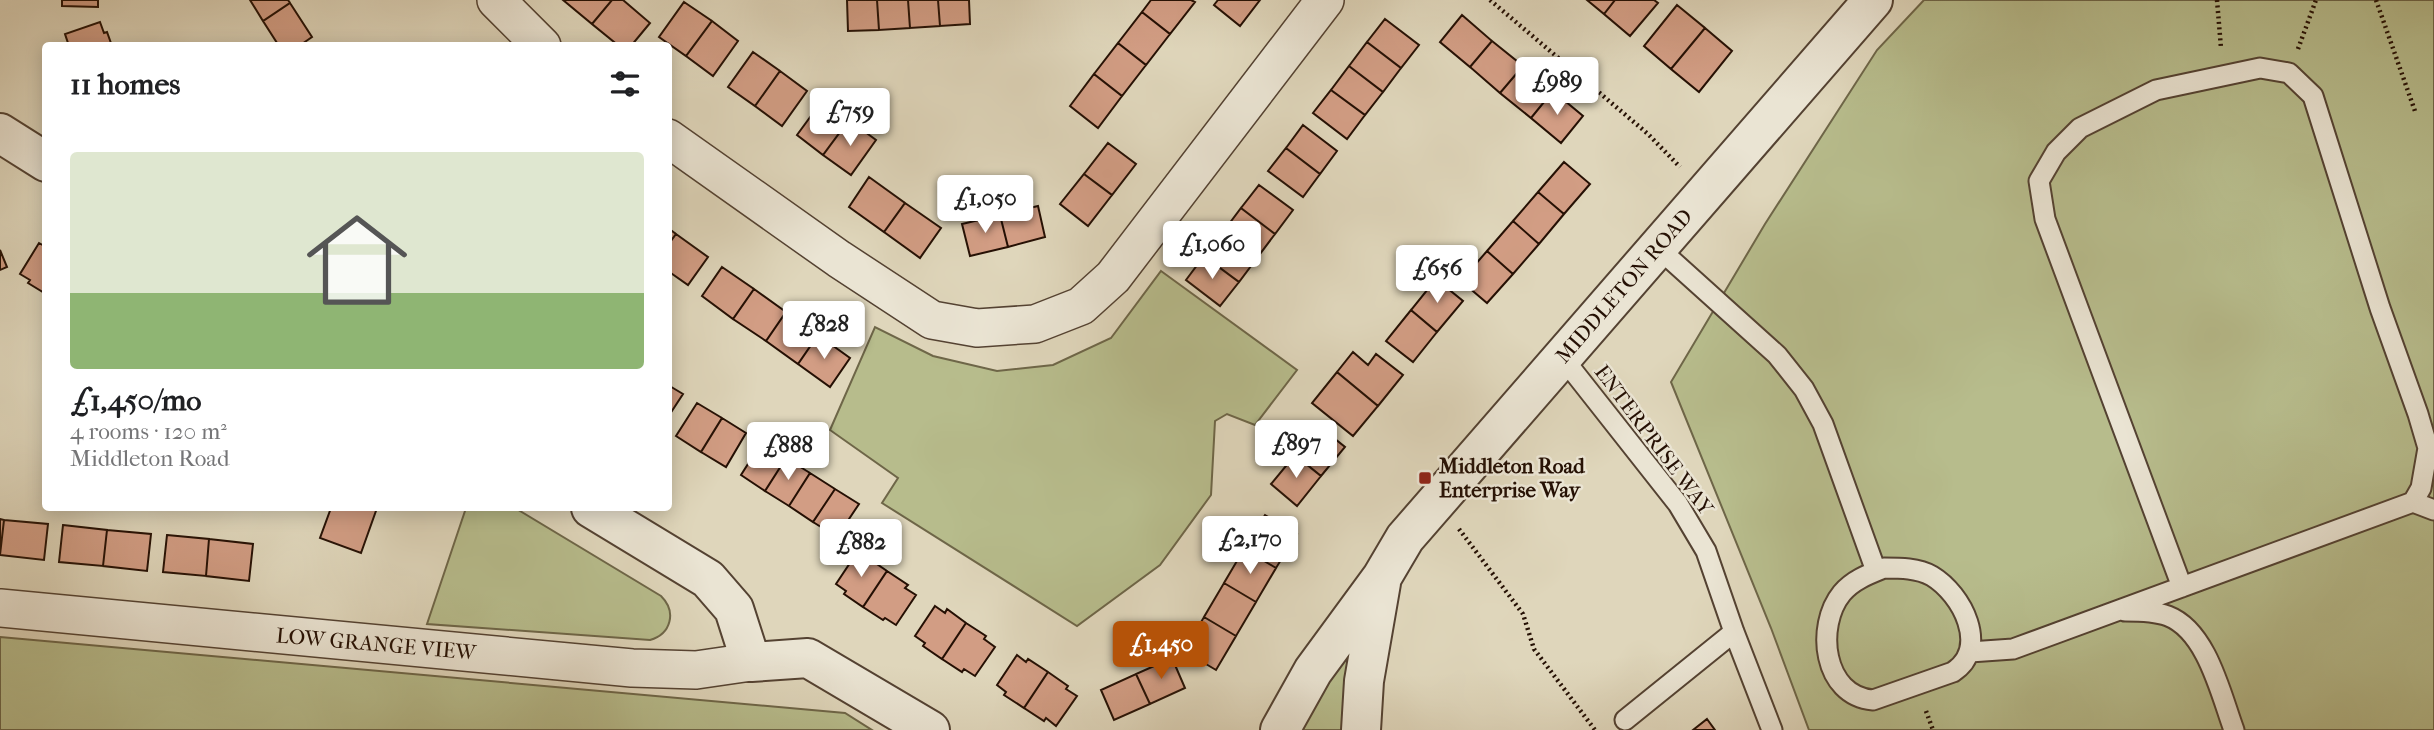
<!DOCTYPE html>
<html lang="en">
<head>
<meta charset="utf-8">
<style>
  body { margin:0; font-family:"IM FELL French Canon",serif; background:#f6f6f6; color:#202124; height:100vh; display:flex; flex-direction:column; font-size:26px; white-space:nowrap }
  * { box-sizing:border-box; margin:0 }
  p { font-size:23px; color:#757577 }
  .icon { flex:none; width:38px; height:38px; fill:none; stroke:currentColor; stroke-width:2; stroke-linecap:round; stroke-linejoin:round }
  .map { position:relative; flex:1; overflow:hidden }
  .panel { position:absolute; left:42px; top:42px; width:630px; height:469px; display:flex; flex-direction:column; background:#fff; border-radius:7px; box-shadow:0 4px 18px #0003 }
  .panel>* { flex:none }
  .price { position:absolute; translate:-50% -60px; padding:0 16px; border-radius:7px; background:#fff; color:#222; font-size:23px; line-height:46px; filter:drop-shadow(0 2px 4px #0008) }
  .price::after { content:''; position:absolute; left:50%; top:42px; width:21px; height:16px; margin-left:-10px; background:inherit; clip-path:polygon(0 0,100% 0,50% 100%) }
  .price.active { background:#b45309; color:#fff }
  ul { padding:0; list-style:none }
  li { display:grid; align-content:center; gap:14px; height:371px; padding:0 28px }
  li span { display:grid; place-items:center; height:217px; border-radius:7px; color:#555 }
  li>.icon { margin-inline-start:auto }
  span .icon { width:126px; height:126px; fill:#fffc; stroke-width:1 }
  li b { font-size:30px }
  h2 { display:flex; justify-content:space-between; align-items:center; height:84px; padding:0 28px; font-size:30px }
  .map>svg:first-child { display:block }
</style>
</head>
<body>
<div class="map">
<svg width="2434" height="730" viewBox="0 0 2434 730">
  <rect width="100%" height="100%" fill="#dfd6bb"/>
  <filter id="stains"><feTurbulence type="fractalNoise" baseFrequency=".00286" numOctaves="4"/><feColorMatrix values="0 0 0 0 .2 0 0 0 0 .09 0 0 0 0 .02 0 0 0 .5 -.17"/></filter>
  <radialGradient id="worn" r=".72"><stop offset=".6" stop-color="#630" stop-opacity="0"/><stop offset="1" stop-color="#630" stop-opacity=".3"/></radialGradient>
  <path fill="#b7bc8c" stroke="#6e6648" stroke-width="2" d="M 1924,0 L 2434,0 L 2434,730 L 1809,730 L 1771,628 L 1671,382 L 1765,224 L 1877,50 Z
    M 1161,271 L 1297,370 L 1255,425 L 1227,414 L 1215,421 L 1211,495 L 1160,565 L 1077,626 L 882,503 L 898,478 L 830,430 L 875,327 L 933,356 L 997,371 L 1053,365 L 1111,338 Z
    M 466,508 L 515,508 L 661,596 C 677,612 671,634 650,640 L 427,624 Z
    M 0,637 L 845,713 L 872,730 L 0,730 Z
    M 1359,641 L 1347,730 L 1298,730 L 1328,666 Z"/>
  <path fill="#d29d84" stroke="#251004" stroke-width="2" d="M 62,0 L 98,0 L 98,7 L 62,6 Z
    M 250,0 L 288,0 L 290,3 L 263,21 Z
    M 563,0 L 612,0 L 592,24 Z
    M 612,0 L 623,0 L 650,23 L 631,46 L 619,46 L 592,24 Z
    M 847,0 L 877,0 L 879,30 L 848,31 Z
    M 877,0 L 908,0 L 910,28 L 879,30 Z
    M 908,0 L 938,0 L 940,26 L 910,28 Z
    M 938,0 L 969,0 L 970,24 L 940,26 Z
    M 1151,0 L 1191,0 L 1195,2 L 1170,34 L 1142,12 Z
    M 1218,0 L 1260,0 L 1240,26 L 1214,5 Z
    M 1587,0 L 1615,0 L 1604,14 Z
    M 1615,0 L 1654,0 L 1658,3 L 1630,36 L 1604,14 Z
    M 684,2 L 712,21 L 686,56 L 659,37 Z
    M 290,3 L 312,37 L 299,46 L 279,46 L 263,21 Z
    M 1677,5 L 1705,28 L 1671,69 L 1644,46 Z
    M 1142,12 L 1170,34 L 1146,65 L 1118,43 Z
    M 1462,15 L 1492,41 L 1470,67 L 1440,42 Z
    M 1385,19 L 1419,45 L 1401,68 L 1367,42 Z
    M 712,21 L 738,41 L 713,76 L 686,56 Z
    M 100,22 L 104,33 L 107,32 L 112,46 L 69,46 L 65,34 Z
    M 1705,28 L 1732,51 L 1699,92 L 1671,69 Z
    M 1492,41 L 1523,66 L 1500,93 L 1470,67 Z
    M 1367,42 L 1401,68 L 1383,92 L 1349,66 Z
    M 1118,43 L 1146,65 L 1122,96 L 1094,74 Z
    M 753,52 L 780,71 L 755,106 L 728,87 Z
    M 1349,66 L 1383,92 L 1365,115 L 1331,90 Z
    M 1523,66 L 1553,91 L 1531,118 L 1500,93 Z
    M 780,71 L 807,91 L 782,126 L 755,106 Z
    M 1094,74 L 1122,96 L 1098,128 L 1070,106 Z
    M 1331,90 L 1365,115 L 1347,139 L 1313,113 Z
    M 1553,91 L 1583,116 L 1561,143 L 1531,118 Z
    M 822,101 L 849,120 L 823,155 L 797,135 Z
    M 849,120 L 876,140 L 851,175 L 823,155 Z
    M 1303,125 L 1337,151 L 1320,174 L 1286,148 Z
    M 1108,143 L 1136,164 L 1112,195 L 1084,174 Z
    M 1286,148 L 1320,174 L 1303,197 L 1268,171 Z
    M 1564,162 L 1590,184 L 1564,214 L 1538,192 Z
    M 1084,174 L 1112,195 L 1088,226 L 1060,204 Z
    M 869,177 L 905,203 L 884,232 L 849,207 Z
    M 1259,185 L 1293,210 L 1275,234 L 1241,208 Z
    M 1538,192 L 1564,214 L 1539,244 L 1513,221 Z
    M 905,203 L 941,228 L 920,258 L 884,232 Z
    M 1038,206 L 1045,237 L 1008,247 L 1000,215 Z
    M 1241,208 L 1275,234 L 1257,258 L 1223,232 Z
    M 1000,215 L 1008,247 L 970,256 L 962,224 Z
    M 1513,221 L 1539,244 L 1513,274 L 1487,251 Z
    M 668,228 L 676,234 L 668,245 Z
    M 1223,232 L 1257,258 L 1239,282 L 1204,256 Z
    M 676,234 L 708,257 L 688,285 L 668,271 L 668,245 Z
    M 39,243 L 46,247 L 46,294 L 28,283 L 30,280 L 20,274 Z
    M 0,250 L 7,267 L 0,270 Z
    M 1487,251 L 1513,274 L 1487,303 L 1461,281 Z
    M 1204,256 L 1239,282 L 1220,306 L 1186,280 Z
    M 722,267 L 754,289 L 733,319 L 702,296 Z
    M 1436,279 L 1463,301 L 1437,332 L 1411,310 Z
    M 754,289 L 786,312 L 766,341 L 733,319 Z
    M 1411,310 L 1437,332 L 1413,362 L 1386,341 Z
    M 786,312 L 818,335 L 798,364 L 766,341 Z
    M 818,335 L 850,358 L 830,387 L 798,364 Z
    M 1353,352 L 1368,365 L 1376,354 L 1403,375 L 1378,406 L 1337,372 Z
    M 1337,372 L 1378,406 L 1353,436 L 1312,403 Z
    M 668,385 L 683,394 L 668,417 Z
    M 697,403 L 722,418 L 701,452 L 676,436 Z
    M 722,418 L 746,433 L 726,467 L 701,452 Z
    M 1319,426 L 1345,447 L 1321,476 L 1295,455 Z
    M 762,442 L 786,458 L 765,491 L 741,475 Z
    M 1295,455 L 1321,476 L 1297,506 L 1271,484 Z
    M 786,458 L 810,473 L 789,506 L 765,491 Z
    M 810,473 L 835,489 L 813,522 L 789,506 Z
    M 835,489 L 859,504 L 837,537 L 813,522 Z
    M 331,508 L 377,508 L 361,553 L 320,538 Z
    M 1265,515 L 1297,534 L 1276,568 L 1244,549 Z
    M 0,519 L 4,520 L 0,555 Z
    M 4,520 L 48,524 L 44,560 L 0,555 Z
    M 63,525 L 107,530 L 103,566 L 59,562 Z
    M 107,530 L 151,534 L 147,571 L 103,566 Z
    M 167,535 L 209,539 L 206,576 L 163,572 Z
    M 209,539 L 253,544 L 249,581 L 206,576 Z
    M 1244,549 L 1276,568 L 1256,602 L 1224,583 Z
    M 856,554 L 866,561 L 868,558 L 887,571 L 863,607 L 844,594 L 846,591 L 836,584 Z
    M 887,571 L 908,585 L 905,588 L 916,595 L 896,625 L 885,618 L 883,620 L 863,607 Z
    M 1224,583 L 1256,602 L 1236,636 L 1204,617 Z
    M 935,606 L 945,613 L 947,609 L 966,623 L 942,659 L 923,646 L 925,643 L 915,636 Z
    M 1204,617 L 1236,636 L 1216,670 L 1184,651 Z
    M 966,623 L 986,636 L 984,639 L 995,647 L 975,676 L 964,669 L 962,672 L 942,659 Z
    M 1017,655 L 1026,662 L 1028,659 L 1048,672 L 1024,708 L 1004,695 L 1006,692 L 997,685 Z
    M 1172,658 L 1185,688 L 1150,704 L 1136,674 Z
    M 1048,672 L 1068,686 L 1066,689 L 1077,696 L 1056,726 L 1046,718 L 1044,721 L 1024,708 Z
    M 1136,674 L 1150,704 L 1114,720 L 1101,690 Z
    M 1707,719 L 1715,730 L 1693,730 Z"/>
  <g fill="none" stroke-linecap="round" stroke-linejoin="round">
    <defs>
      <path id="service" d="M 1657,247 L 1777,355 L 1804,389 L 1823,424 L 1876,571
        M 1562,357 L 1678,504 L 1706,551 L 1734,632 L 1772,730
        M 2413,502 L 2434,510
        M 1884,568 C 1900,568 1918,568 1932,576 C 1962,594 1990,648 1953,672 L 1873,700 C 1823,696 1815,626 1842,593 C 1853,580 1869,574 1884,568 Z
        M 2125,611 C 2139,611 2155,611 2168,616 C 2207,631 2221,695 2234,730
        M 1970,652 L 2013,649 L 2413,502 L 2421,488 L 2428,448 L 2418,414 L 2380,308 L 2313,96 L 2289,73 L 2260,68 L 2156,90 L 2080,128 L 2056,152 L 2039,181 L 2045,219 L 2182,587
        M 1625,720 L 1734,632"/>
      <path id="minor" d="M 496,0 L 542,46
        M 668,138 L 839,259 L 932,320 L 977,328 L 1035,324 L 1081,306 L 1113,277 L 1325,0
        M 0,608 L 632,668 L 696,670 L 751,662"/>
      <path id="tertiary" d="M 0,133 L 46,162
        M 591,508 L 708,579 L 734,609 L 751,662 L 808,658 L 930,730
        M 1280,730 L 1313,671 L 1382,577 L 1405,538 L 1873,0
        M 1361,730 L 1364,681 L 1381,583"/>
    </defs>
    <use href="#service" stroke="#544232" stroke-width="23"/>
    <use href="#minor" stroke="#544232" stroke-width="40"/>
    <use href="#tertiary" stroke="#544232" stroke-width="42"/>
    <path stroke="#251004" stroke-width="4.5" stroke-dasharray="2 3.5" stroke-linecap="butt" d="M 1490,0 L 1648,134 L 1680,167
      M 2217,0 L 2221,48
      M 2376,0 L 2416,114
      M 2298,49 L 2316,0
      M 1459,529 L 1523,614 L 1534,649 L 1595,730
      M 1926,711 L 1933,730"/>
    <use href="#service" stroke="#eae4d3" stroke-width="19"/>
    <use href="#minor" stroke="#eae4d3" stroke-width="37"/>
    <use href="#tertiary" stroke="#eae4d3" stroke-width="38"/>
  </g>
  <rect fill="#8f2418" stroke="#eae4d3" stroke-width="2.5" x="1418" y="471" width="14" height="14" rx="3.5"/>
  <g text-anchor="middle" stroke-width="5" stroke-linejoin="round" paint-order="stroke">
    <g font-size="21" fill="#251004" stroke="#eae4d3">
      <text transform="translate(1624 286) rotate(-49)" y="7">MIDDLETON ROAD</text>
      <text transform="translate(1654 440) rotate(53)" y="7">ENTERPRISE WAY</text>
      <text transform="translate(376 644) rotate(5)" y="7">LOW GRANGE VIEW</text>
    </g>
    <g font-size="21" font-weight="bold" fill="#251004" stroke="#eae4d3" text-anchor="start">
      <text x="1439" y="473">Middleton Road<tspan x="1439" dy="24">Enterprise Way</tspan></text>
    </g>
  </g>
  <rect width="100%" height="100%" filter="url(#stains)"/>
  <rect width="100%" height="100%" fill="url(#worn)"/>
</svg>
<b class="price" style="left:1557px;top:117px">£989</b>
<b class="price" style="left:850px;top:148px">£759</b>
<b class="price" style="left:985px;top:235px">£1,050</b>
<b class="price" style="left:1212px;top:281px">£1,060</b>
<b class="price" style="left:1437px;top:305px">£656</b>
<b class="price" style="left:824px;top:361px">£828</b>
<b class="price" style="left:1296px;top:480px">£897</b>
<b class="price" style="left:788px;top:482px">£888</b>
<b class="price" style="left:1250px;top:576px">£2,170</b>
<b class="price" style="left:861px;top:579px">£882</b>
<b class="price active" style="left:1161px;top:681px">£1,450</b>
<section class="panel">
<h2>11 homes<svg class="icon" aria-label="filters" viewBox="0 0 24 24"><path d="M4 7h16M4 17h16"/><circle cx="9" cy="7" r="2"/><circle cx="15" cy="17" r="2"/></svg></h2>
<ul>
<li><span style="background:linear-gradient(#dfe7d0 65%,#8fb573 0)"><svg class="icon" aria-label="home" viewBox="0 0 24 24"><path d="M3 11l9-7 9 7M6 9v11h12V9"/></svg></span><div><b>£1,450/mo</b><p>4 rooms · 120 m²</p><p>Middleton Road</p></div></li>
</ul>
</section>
</div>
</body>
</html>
